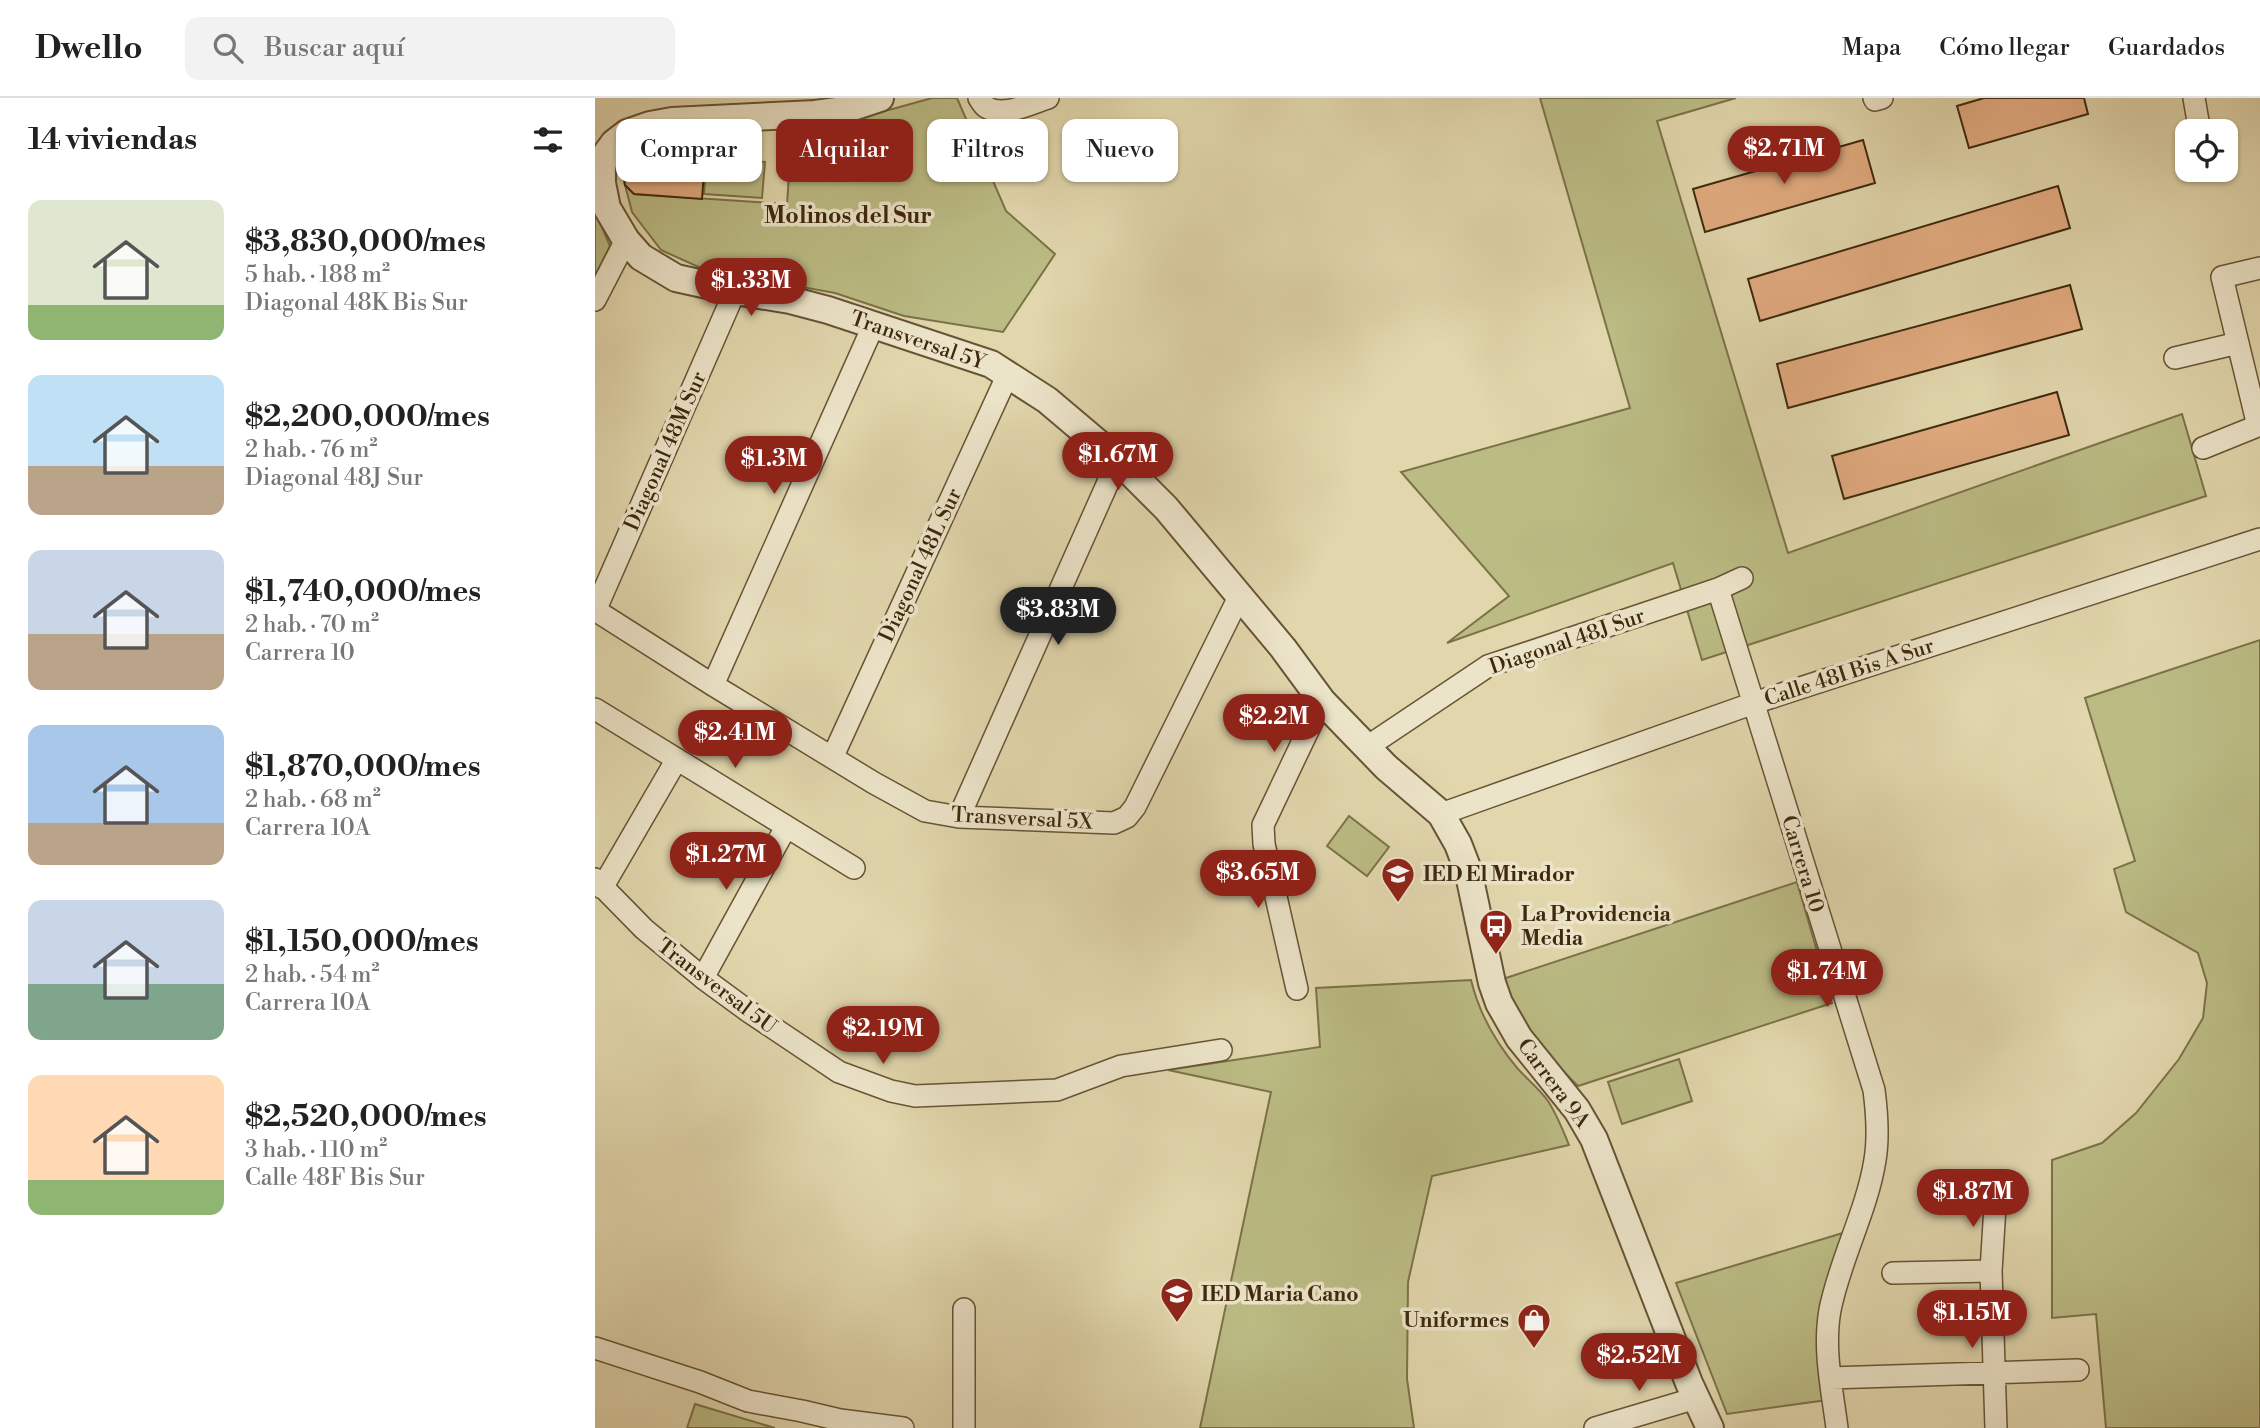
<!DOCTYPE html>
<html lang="es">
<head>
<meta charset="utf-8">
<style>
  body { margin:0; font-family:"Libre Bodoni",serif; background:#f2f2f2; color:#222; height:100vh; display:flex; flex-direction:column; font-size:26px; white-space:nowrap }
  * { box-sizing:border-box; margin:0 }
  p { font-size:23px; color:#767676 }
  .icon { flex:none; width:38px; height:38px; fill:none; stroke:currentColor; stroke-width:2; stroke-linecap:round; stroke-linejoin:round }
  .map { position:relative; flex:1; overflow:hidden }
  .side { display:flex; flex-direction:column; background:#fff; width:595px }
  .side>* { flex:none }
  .guide { position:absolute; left:21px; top:21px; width:665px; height:63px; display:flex; gap:14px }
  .controls { position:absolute; left:1580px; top:21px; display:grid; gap:14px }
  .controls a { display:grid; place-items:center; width:63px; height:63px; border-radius:14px; background:#fff; box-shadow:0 2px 5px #0004; font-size:35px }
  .price { position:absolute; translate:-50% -60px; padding:0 16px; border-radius:24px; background:#8f2418; color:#fff; font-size:23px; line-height:46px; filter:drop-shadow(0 2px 4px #0008) }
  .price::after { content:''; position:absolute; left:50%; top:42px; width:21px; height:16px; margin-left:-10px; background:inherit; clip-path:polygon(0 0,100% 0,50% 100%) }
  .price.on { background:#222; color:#fff }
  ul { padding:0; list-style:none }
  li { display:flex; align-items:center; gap:21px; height:175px; padding:0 28px }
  li span { display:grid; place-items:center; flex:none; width:196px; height:140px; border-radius:14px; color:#555 }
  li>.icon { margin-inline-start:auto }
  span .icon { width:84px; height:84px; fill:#fffc; stroke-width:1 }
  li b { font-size:30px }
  h2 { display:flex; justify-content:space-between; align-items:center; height:84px; padding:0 28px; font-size:30px }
  .tag { padding:0 24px; border-radius:14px; background:#fff; box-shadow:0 2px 5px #0004; font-size:24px; line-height:63px }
  .tag.on { background:#8f2418; color:#fff }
  header { display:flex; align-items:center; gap:42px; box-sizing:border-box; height:98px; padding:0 35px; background:#fff; border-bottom:2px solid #e0e0e0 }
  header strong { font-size:33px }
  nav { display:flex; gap:38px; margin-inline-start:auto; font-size:24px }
  .search { width:490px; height:63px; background:#f2f2f2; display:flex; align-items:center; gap:18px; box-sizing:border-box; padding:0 24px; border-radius:14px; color:#767676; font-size:26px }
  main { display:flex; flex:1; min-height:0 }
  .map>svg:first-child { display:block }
</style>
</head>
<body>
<header>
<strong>Dwello</strong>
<div class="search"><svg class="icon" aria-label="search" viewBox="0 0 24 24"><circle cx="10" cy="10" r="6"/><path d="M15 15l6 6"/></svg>Buscar aquí</div>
<nav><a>Mapa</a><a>Cómo llegar</a><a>Guardados</a></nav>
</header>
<main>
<section class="side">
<h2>14 viviendas<svg class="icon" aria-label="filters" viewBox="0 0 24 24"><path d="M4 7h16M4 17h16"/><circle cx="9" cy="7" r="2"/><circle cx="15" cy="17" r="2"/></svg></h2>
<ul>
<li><span style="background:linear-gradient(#dfe7d0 75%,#8fb573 0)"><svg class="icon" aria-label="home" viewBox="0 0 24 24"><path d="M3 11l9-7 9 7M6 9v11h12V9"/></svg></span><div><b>$3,830,000/mes</b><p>5 hab. · 188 m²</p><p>Diagonal 48K Bis Sur</p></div></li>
<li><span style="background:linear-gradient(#bfe0f5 65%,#b9a48a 0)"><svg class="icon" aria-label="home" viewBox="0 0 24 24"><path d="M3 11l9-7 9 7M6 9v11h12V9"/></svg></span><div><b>$2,200,000/mes</b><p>2 hab. · 76 m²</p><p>Diagonal 48J Sur</p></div></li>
<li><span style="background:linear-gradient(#c9d6e8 60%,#b9a48a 0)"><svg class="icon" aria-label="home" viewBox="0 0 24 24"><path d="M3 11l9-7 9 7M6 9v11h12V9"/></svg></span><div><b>$1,740,000/mes</b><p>2 hab. · 70 m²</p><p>Carrera 10</p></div></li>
<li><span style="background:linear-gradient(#a9c7e8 70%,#b9a48a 0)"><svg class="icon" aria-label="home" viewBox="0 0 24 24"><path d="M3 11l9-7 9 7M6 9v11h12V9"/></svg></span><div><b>$1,870,000/mes</b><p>2 hab. · 68 m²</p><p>Carrera 10A</p></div></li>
<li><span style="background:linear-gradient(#c9d6e8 60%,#7fa58c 0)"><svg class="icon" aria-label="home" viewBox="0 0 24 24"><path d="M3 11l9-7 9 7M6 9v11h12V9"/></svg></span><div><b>$1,150,000/mes</b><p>2 hab. · 54 m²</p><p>Carrera 10A</p></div></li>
<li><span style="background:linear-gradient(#ffd9b3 75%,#8fb573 0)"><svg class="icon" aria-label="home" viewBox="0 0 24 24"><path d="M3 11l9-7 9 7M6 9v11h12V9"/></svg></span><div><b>$2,520,000/mes</b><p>3 hab. · 110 m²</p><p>Calle 48F Bis Sur</p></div></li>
</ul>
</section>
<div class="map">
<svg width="1665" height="1330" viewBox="0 0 1665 1330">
  <rect width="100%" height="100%" fill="#e1d6ac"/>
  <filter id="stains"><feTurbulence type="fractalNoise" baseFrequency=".00286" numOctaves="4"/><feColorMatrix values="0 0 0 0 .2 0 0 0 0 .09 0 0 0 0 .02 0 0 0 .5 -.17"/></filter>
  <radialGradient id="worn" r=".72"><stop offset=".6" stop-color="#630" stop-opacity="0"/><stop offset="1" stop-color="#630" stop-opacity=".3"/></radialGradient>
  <path fill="#bbbb84" stroke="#7c7248" stroke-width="2" d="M 337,0 L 362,0 L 411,113 L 460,156 L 408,234 L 309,218 L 240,195 L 108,171 L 66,152 L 37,114 L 30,87 L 39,96 L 192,106 L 195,62 L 194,25 L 283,15 Z
    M 945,0 L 1141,0 L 1062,23 L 1193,455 L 1587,316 L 1611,398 L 1107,562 L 1078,465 L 852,545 L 914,498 L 806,374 L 1035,310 Z
    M 112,60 L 170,64 L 167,100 L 109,96 Z
    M 0,113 L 15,148 L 0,178 Z
    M 1665,542 L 1665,1330 L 1511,1330 L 1501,1216 L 1457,1220 L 1457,1062 L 1507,1045 L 1541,1015 L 1584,961 L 1608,920 L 1612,885 L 1603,855 L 1531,814 L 1519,771 L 1540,763 L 1490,600 Z
    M 754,718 L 794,749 L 772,778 L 732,748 Z
    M 1202,784 L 1237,905 L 983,988 C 951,956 923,925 908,881 Z
    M 876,882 C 884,915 901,945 923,971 C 933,982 945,992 953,1003 C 962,1017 968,1032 974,1047 L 837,1078 L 813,1184 L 812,1281 L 819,1330 L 605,1330 L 676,994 L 573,972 L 725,949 L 721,890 Z
    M 1084,961 L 1097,1003 L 1027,1026 L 1013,984 Z
    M 1248,1135 L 1232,1302 L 1132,1316 L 1081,1185 Z
    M 100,1306 L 180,1330 L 92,1330 Z"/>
  <path fill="#e1aa7f" stroke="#3e290d" stroke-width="2" d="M 1389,0 L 1489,0 L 1493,16 L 1374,50 L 1362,8 Z
    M 112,33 L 107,101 L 39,96 L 30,87 L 28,74 L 35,55 L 48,44 Z
    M 1268,42 L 1280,85 L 1110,134 L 1098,91 Z
    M 1463,88 L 1475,130 L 1165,223 L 1153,181 Z
    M 1475,187 L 1487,231 L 1193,310 L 1182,266 Z
    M 1462,294 L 1474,337 L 1249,401 L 1237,358 Z"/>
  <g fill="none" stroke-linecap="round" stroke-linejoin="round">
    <defs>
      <path id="minor" d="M 384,0 C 386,3 388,7 391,9 C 408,20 437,5 453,0
        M 1279,0 L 1280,2 L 1287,0
        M 1599,0 L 1604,29
        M 0,202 L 31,142
        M 1580,260 L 1643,245
        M 1663,328 L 1627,179 L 1665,170
        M 1608,350 L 1665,327
        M 1123,491 L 1279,992 C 1282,1015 1284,1038 1280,1062 C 1272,1113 1245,1161 1235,1212 C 1228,1251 1237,1291 1242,1330
        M 0,512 L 118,587 L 279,685 L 330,713 L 364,719 L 519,725 L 532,719 L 540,709 L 644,499
        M 0,513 L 140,193
        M 118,587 L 279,226
        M 0,611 L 259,770
        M 772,649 L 893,568 L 1123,491 L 1147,480
        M 238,658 L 413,276
        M 846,716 L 1159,605 L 1665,441
        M 364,719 L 523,362
        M 0,781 L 49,831 L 108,880 L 153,913 L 244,974 L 296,993 L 320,998 L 462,992 L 526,968 L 626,952
        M 7,790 L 82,661
        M 108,880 L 191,729
        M 702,891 L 669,746 L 668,727 L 727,603
        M 1401,1092 L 1396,1173 L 1401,1330
        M 1298,1175 L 1396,1173
        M 369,1211 L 369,1330
        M 0,1250 L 105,1284 L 153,1303 L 207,1313 L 245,1322 L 308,1330
        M 1235,1280 L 1483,1272
        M 1000,1330 L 1101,1300"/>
      <path id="tertiary" d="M 285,0 L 249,12 L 220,16 L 77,23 L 55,27 L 32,35 L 19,45 L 11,56 L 7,70 L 7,85 L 12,110 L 31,142 L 46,159 L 81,180 L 140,193 L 195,202 L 233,212 L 396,266 L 452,302 L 523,362 L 571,410 L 688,550 L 727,603 L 791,669 L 846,716 L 863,746 L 873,772 L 897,885 L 904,905 L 924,940 L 982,1012 L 999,1041 L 1094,1285 L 1115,1330"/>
    </defs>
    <use href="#minor" stroke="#675435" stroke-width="24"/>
    <use href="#tertiary" stroke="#675435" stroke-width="30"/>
    <use href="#minor" stroke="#ece4c9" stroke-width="21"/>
    <use href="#tertiary" stroke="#ece4c9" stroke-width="26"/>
  </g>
  <defs>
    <symbol id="school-pin" viewBox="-11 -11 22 30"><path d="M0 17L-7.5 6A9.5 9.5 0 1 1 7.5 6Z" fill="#8f2418" stroke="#ece4c9"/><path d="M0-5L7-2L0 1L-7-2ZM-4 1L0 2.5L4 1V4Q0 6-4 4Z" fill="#fff"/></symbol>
    <symbol id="bus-pin" viewBox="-11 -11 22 30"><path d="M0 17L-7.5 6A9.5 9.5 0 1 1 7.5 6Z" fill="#8f2418" stroke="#ece4c9"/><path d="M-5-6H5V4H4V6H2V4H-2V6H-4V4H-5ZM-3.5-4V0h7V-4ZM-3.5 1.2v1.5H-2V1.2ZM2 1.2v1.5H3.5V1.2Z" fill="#fff"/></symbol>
    <symbol id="shop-pin" viewBox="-11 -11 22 30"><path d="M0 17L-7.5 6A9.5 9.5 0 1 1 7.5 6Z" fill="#8f2418" stroke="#ece4c9"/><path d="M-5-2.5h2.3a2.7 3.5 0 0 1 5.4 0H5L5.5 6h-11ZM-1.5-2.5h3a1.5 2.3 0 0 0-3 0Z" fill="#fff"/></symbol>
  </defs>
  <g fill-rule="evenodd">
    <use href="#school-pin" x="784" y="757" width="38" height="52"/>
    <use href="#bus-pin" x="882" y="809" width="38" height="52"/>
    <use href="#school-pin" x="563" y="1177" width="38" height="52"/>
    <use href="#shop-pin" x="920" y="1203" width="38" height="52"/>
  </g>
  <g text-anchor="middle" stroke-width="7" stroke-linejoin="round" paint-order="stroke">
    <g font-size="21" fill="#3e290d" stroke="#ece4c9">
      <text transform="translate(323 242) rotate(19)" y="7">Transversal 5Y</text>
      <text transform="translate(70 353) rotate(-66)" y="7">Diagonal 48M Sur</text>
      <text transform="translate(325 467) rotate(-65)" y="7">Diagonal 48L Sur</text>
      <text transform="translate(972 543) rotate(-19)" y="7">Diagonal 48J Sur</text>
      <text transform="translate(1254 574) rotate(-18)" y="7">Calle 48I Bis A Sur</text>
      <text transform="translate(427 720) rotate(3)" y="7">Transversal 5X</text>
      <text transform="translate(1208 766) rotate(73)" y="7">Carrera 10</text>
      <text transform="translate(122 888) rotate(37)" y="7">Transversal 5U</text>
      <text transform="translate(959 985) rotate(53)" y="7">Carrera 9A</text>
    </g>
    <g font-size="21" font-weight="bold" fill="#3e290d" stroke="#ece4c9" text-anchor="start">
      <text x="828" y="783">IED El Mirador</text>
      <text x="926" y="823">La Providencia<tspan x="926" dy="24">Media</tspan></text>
      <text x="606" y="1203">IED Maria Cano</text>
      <text x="914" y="1229" text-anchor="end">Uniformes</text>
    </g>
    <g font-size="23" font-weight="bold" fill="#3e290d" stroke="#ece4c9">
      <text x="253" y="125">Molinos del Sur</text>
    </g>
  </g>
  <rect width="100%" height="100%" filter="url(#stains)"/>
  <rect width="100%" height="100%" fill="url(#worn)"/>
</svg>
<div class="controls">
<a><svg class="icon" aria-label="locate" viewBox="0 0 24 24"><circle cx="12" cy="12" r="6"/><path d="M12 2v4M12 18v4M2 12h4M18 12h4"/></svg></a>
</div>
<b class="price" style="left:1189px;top:88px">$2.71M</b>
<b class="price" style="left:156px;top:220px">$1.33M</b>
<b class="price" style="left:523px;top:394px">$1.67M</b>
<b class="price" style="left:179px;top:398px">$1.3M</b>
<b class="price on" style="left:463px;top:549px">$3.83M</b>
<b class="price" style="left:679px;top:656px">$2.2M</b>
<b class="price" style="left:140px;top:672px">$2.41M</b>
<b class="price" style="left:131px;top:794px">$1.27M</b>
<b class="price" style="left:663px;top:812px">$3.65M</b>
<b class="price" style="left:1232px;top:911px">$1.74M</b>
<b class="price" style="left:288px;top:968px">$2.19M</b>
<b class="price" style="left:1378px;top:1131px">$1.87M</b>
<b class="price" style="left:1377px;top:1252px">$1.15M</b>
<b class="price" style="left:1044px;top:1295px">$2.52M</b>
<div class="guide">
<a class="tag">Comprar</a>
<a class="tag on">Alquilar</a>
<a class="tag">Filtros</a>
<a class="tag">Nuevo</a>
</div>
</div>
</main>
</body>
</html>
